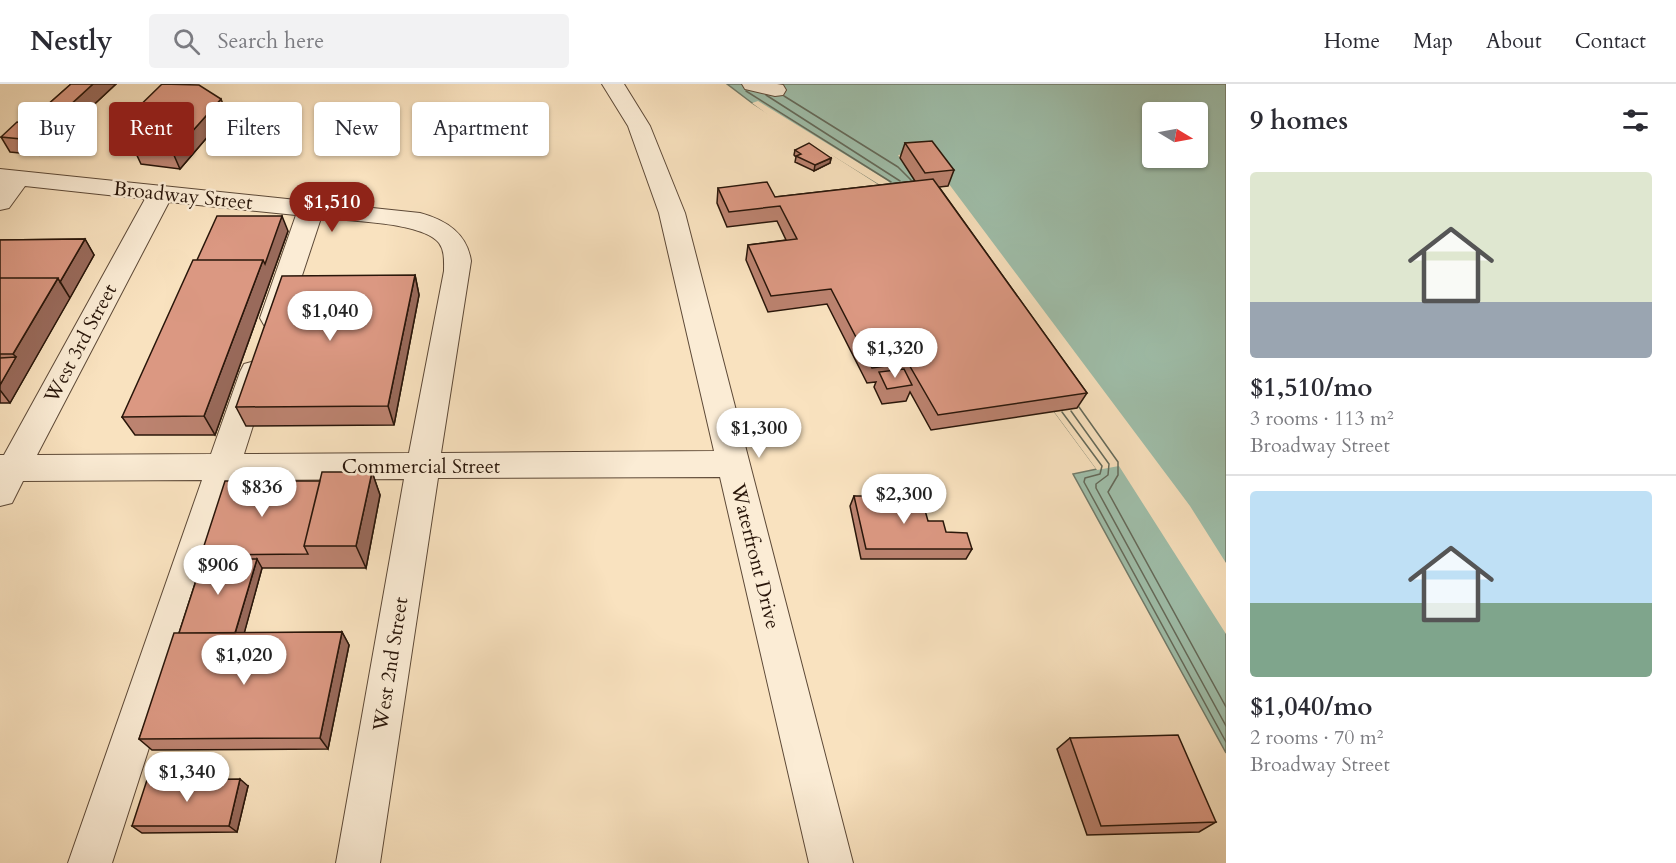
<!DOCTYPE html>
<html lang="en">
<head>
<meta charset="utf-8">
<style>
  body { margin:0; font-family:Cardo,serif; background:#f2f2f3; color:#2b2b33; height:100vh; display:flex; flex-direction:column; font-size:22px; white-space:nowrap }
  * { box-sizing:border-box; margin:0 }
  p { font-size:20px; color:#7c7c81 }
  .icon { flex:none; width:33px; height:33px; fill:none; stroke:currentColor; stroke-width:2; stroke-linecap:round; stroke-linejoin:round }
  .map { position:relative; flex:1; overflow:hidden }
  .sheet { display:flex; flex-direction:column; background:#fff; width:450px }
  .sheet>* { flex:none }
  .top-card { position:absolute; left:18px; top:18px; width:570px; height:54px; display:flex; gap:12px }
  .needle { width:39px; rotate:100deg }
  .fabs { position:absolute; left:1142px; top:18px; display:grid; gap:12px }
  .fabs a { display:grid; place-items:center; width:66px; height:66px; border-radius:6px; background:#fff; box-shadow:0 2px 4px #0004; font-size:30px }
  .price { position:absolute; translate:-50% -51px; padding:0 14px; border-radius:21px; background:#fff; color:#222; font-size:20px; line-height:39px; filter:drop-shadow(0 2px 3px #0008) }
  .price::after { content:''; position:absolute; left:50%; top:36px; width:18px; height:14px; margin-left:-9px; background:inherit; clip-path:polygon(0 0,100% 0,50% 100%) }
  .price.selected { background:#8f2418; color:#fff }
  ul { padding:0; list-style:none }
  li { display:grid; align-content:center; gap:12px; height:318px; padding:0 24px }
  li+li { border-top:2px solid #e1e1e2 }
  li span { display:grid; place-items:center; height:186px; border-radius:6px; color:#555 }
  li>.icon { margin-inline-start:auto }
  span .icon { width:108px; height:108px; fill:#fffc; stroke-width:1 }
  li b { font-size:26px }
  h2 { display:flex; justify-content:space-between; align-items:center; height:72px; padding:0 24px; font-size:26px }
  .tag { padding:0 21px; border-radius:6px; background:#fff; box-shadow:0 2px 4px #0004; font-size:21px; line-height:54px }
  .tag.selected { background:#8f2418; color:#fff }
  header { display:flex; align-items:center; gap:36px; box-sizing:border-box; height:84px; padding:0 30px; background:#fff; border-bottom:2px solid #e1e1e2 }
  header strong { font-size:28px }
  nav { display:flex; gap:33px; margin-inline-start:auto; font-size:21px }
  .search { width:420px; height:54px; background:#f2f2f3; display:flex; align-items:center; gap:15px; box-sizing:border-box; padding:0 21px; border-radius:6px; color:#7c7c81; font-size:22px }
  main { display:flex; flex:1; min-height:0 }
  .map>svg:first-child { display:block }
</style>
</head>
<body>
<header>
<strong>Nestly</strong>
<div class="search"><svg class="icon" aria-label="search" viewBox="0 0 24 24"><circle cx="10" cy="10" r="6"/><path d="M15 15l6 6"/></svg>Search here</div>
<nav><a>Home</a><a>Map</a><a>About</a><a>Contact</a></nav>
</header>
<main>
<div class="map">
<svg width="1226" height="779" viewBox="0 0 1226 779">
  <rect width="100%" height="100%" fill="#f9e2bf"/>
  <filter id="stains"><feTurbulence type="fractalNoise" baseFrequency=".00333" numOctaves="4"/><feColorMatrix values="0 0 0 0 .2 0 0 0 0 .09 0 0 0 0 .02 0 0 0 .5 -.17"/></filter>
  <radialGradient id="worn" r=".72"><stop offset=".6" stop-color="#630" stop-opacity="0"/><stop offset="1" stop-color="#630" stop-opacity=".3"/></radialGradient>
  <path fill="#9fbfab" stroke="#707b6b" stroke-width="1.5" fill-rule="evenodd" d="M 727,0 L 1226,0 L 1226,669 L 1073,390 L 1097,385 L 893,109 L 752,19 ZM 1152,28 L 1197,28 L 1197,74 L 1152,74 Z"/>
  <path fill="#f9e2bf" d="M 758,17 L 888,97 L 897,108 L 920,104 L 898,71 L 925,68 L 1190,422 L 1226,479 L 1226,550 L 1119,382 L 1097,386 L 893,109 L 775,36 L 752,19 Z"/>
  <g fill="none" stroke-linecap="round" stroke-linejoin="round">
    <path stroke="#646a5a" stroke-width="1.5" d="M 746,7 L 891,98
      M 766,11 L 900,97
      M 784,12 L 898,83 L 911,96
      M 1079,323 L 1118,378 L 1118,391 L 1108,408 L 1226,623
      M 1071,327 L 1109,380 L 1108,391 L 1096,400 L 1096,404 L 1226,642
      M 1062,328 L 1102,382 L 1100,390 L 1085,394 L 1084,398 L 1226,658"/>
    <defs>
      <path id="minor" d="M 602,0 L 624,0 L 650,42 L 685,129 L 853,779 L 809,779 L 720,393 L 438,394 L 380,779 L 336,779 L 404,395 L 235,396 L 112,779 L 68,779 L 202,396 L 23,397 L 12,419 L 0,422 L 0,371 L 4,371 L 145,115 L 25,102 L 9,124 L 0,126 L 0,85 L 420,129 C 446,136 467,149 471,177 L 441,369 L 714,367 L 659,129 L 628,42 ZM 169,118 L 296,131 L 260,234 L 264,241 L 274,244 L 284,241 L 288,234 L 321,134 C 348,137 423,138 439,159 C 445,167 444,178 444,187 L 409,369 L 244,370 L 270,288 L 266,280 L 255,277 L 244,280 L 240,288 L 211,370 L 37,371 Z
        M 742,0 L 777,0 L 783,1 L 786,6 L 783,11 L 775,12 L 745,5 Z"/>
    </defs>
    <use href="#minor" stroke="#5d4937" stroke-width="2"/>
    <use href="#minor" fill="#fbecd5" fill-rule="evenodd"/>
  </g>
  <path fill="#bc8370" stroke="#29160a" stroke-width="1.5" d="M 71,0 L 116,0 L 40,71 L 10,68 L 1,53 L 27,39 Z
    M 227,30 L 180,85 L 141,80 L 134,65 L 140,58 L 128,57 L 120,41 Z
    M 905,59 L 954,86 L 948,102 L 939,103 L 1087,309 L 1077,324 L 931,346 L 910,308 L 906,317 L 882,320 L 874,303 L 876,298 L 867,299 L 827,220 L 768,228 L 746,176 L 748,161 L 786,156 L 777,137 L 727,143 L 717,119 L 718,104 L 775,113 L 915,97 L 900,74 Z
    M 795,66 L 831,74 L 830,79 L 814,87 L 795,78 L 796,73 L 794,71 Z
    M 288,147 L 215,351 L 135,351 L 122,333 Z
    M 85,155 L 94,171 L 10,319 L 0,319 L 0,156 Z
    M 415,191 L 419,211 L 394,341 L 246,342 L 236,323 Z
    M 372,388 L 380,411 L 366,484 L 262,484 L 244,549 L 342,548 L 349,561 L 328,665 L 152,666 L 139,655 L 179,549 L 203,475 L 201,471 L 320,397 Z
    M 854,412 L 928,437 L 972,465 L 966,475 L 861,475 L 850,422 Z
    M 1070,654 L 1216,738 L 1199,748 L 1087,751 L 1057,665 Z
    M 248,702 L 237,748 L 142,749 L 132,742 Z"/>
  <path fill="#996a5b" stroke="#29160a" stroke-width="1.5" d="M 93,0 L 116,0 L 40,71 L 32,56 Z
    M 221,15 L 227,30 L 180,85 L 173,69 Z
    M 831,74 L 830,79 L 814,87 L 815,81 Z
    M 282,132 L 288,147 L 215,351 L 204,332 L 263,176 Z
    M 85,155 L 94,171 L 70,214 L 60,198 Z
    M 415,191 L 419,211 L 394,341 L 388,322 Z
    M 58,194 L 70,214 L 10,319 L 0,306 L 0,301 L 16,273 L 13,270 Z
    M 372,388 L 380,411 L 366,484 L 356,462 Z
    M 257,475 L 262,484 L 241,561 L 234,553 Z
    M 342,548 L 349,561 L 328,665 L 320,654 Z
    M 240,695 L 248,702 L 237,748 L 229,742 Z"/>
  <path fill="#db9882" stroke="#29160a" stroke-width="1.5" d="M 71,0 L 93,0 L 32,56 L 1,53 L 17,38 L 27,39 Z
    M 162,0 L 199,1 L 221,15 L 173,69 L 134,65 L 153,45 L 120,41 Z
    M 932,57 L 954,86 L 925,89 L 905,59 Z
    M 809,59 L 831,74 L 815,81 L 796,72 L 801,70 L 795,66 Z
    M 933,95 L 1087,309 L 938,331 L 908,279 L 872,284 L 831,205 L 771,212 L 748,161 L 797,155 L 780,122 L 729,128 L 718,104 L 767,98 L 775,113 Z
    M 217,132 L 282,132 L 265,180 L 263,176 L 197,176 Z
    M 85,155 L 60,198 L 58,194 L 0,194 L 0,156 Z
    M 193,176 L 263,176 L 204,332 L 122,333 Z
    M 415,191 L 388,322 L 236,323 L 282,192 Z
    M 0,194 L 58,194 L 13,270 L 0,270 Z
    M 16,273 L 0,301 L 0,274 Z
    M 904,285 L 912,301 L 887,305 L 879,288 Z
    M 322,388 L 372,388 L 356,462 L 304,462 Z
    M 225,397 L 320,397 L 304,462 L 308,470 L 201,471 Z
    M 854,412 L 921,412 L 928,437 L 943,437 L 946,448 L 967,449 L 972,465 L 866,465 Z
    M 203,475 L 257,475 L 235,549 L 179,549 Z
    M 342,548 L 320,654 L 139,655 L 174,549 Z
    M 1178,651 L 1216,738 L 1101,742 L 1070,654 Z
    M 240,695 L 229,742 L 132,742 L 147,696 Z"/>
  <g text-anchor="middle" stroke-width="5" stroke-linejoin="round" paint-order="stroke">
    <g font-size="20" fill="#29160a" stroke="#fbecd5">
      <text transform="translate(183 111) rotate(6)" y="7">Broadway Street</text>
      <text transform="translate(80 259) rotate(-62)" y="7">West 3rd Street</text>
      <text x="421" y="389">Commercial Street</text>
      <text transform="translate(756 472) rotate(76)" y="7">Waterfront Drive</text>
      <text transform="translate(390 580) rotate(-81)" y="7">West 2nd Street</text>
    </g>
  </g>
  <rect width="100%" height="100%" filter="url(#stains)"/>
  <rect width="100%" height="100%" fill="url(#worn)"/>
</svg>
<div class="fabs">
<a><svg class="needle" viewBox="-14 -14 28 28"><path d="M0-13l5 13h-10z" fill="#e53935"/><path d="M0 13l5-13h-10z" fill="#7c7c81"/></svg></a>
</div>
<b class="price selected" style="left:332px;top:149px">$1,510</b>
<b class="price" style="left:330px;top:258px">$1,040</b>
<b class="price" style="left:895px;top:295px">$1,320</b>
<b class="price" style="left:759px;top:375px">$1,300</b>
<b class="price" style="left:262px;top:434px">$836</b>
<b class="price" style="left:904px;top:441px">$2,300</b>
<b class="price" style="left:218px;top:512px">$906</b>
<b class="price" style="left:244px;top:602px">$1,020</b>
<b class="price" style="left:187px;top:719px">$1,340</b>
<div class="top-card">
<a class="tag">Buy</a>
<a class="tag selected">Rent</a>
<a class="tag">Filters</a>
<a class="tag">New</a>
<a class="tag">Apartment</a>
</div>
</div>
<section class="sheet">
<h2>9 homes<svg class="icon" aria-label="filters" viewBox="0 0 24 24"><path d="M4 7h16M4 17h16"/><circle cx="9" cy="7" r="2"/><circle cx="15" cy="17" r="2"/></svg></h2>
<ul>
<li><span style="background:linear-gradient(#dfe7d0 70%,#9aa5b1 0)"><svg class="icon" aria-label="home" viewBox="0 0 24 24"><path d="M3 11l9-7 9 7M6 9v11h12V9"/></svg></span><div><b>$1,510/mo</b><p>3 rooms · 113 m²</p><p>Broadway Street</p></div></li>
<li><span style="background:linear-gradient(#bfe0f5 60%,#7fa58c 0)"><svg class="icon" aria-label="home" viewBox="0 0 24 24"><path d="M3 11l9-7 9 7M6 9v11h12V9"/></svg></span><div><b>$1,040/mo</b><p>2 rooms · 70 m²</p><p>Broadway Street</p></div></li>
</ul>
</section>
</main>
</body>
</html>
